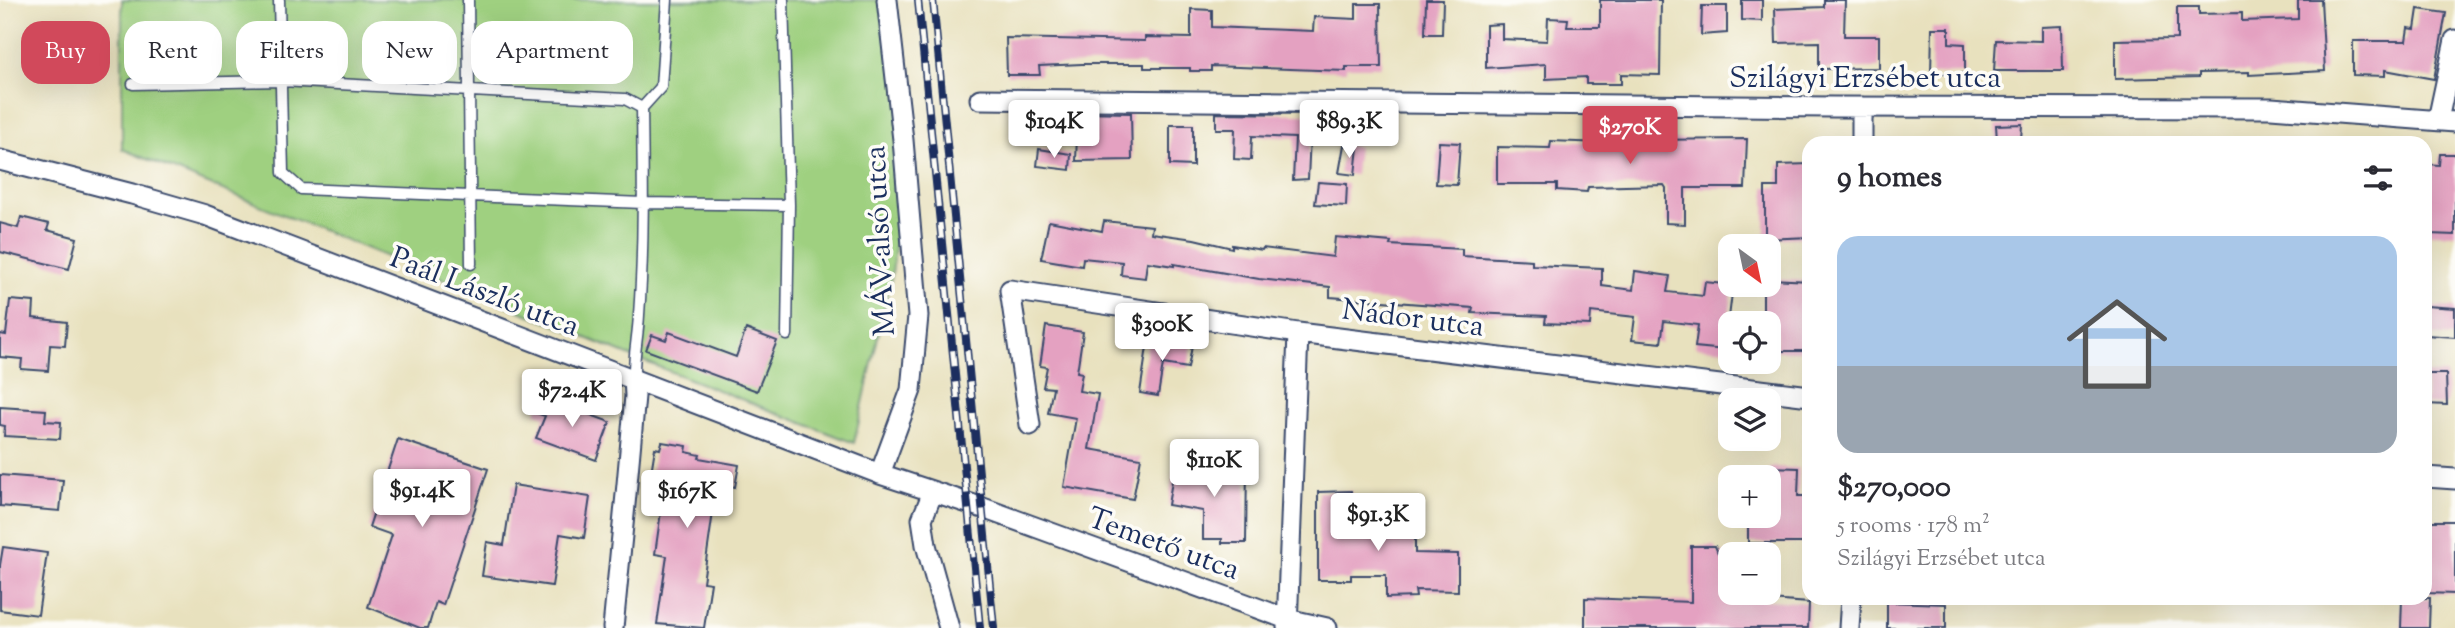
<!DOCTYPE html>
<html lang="en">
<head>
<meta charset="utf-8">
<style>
  body { margin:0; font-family:"Sorts Mill Goudy",serif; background:#f2f2f3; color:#2b2b33; height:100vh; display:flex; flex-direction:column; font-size:26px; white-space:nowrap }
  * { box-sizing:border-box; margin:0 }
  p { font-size:23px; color:#7c7c81 }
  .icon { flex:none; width:38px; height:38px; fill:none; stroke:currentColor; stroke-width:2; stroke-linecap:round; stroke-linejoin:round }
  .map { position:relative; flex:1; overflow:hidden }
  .drawer { position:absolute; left:1802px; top:136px; width:630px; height:469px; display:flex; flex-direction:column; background:#fff; border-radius:21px; box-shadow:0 7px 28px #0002 }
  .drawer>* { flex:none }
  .hud { position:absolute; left:21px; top:21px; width:665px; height:63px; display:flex; gap:14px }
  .needle { width:46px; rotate:147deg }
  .buttons { position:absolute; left:1718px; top:234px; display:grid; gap:14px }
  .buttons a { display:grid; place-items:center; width:63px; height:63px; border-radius:14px; background:#fff; box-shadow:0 7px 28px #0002; font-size:35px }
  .price { position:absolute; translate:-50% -60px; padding:0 16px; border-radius:7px; background:#fff; color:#222; font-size:23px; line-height:46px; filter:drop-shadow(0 2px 4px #0008) }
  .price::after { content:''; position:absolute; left:50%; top:42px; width:21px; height:16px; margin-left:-10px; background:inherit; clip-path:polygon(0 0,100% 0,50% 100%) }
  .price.current { background:#d1495b; color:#fff }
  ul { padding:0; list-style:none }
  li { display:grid; align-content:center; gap:14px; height:371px; padding:0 35px }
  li+li { border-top:2px solid #e1e1e2 }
  li span { display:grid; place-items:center; height:217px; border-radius:21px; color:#555 }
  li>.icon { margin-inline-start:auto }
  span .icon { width:126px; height:126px; fill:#fffc; stroke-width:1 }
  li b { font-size:30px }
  h2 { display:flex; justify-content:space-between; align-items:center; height:84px; padding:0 35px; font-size:30px }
  .chip { padding:0 24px; border-radius:21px; background:#fff; box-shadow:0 7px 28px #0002; font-size:24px; line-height:63px }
  .chip.current { background:#d1495b; color:#fff }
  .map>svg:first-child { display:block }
</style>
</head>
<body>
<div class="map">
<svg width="2455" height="628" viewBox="0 0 2455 628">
  <rect width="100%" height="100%" fill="#fdfcf7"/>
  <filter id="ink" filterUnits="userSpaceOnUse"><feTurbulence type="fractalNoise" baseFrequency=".0143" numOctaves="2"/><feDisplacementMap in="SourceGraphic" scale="14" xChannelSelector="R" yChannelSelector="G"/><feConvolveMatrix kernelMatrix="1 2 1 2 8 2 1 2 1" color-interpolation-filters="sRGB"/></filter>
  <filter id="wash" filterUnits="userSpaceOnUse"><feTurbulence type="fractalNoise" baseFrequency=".00686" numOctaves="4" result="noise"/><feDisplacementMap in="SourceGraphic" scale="28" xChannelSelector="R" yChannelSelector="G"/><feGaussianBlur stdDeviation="1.57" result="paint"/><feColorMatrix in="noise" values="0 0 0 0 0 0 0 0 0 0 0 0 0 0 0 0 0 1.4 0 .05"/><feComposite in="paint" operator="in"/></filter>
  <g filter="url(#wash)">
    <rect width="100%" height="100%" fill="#e8e1be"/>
    <path fill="#9fd080" stroke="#5d806f" stroke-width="2" d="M 122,0 L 888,0 L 907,141 L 892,274 L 854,443 L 633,357 L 122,149 Z"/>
    <g id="blocks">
      <path fill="#e4a1c1" d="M 1426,0 L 1443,0 L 1442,34 L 1425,34 Z
        M 1600,0 L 1661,0 L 1660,75 L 1621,74 L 1621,84 L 1586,84 L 1586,77 L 1546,79 L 1546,64 L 1486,68 L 1486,25 L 1502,24 L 1502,39 L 1547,41 L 1548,18 L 1568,19 L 1567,27 L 1600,27 Z
        M 1742,0 L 1762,0 L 1762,21 L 1742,20 Z
        M 1824,0 L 1845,0 L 1844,36 L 1879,36 L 1879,68 L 1819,69 L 1819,42 L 1776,43 L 1775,9 L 1824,7 Z
        M 2298,0 L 2321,0 L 2325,71 L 2249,75 L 2249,72 L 2199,73 L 2199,77 L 2115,79 L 2115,40 L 2177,39 L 2177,7 L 2199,7 L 2199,14 L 2242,13 L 2242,21 L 2298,19 Z
        M 1356,4 L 1380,4 L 1381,67 L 1346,67 L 1346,71 L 1211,66 L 1211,71 L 1190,71 L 1190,68 L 1144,68 L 1144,64 L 1082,64 L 1039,66 L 1040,75 L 1007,75 L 1006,38 L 1145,41 L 1145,37 L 1191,38 L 1191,9 L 1212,10 L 1212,27 L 1313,31 L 1314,17 L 1356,19 Z
        M 1702,6 L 1727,6 L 1727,33 L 1701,35 Z
        M 2418,9 L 2446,13 L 2434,79 L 2385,70 L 2385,76 L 2353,75 L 2353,41 L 2406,41 L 2408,28 L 2415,29 Z
        M 2062,26 L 2063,71 L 1994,71 L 1996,40 L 2041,41 L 2041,27 Z
        M 1932,28 L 1949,28 L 1949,43 L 1965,44 L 1965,73 L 1931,74 Z
        M 1078,112 L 1131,113 L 1132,160 L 1076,161 Z
        M 1216,113 L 1311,114 L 1308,179 L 1293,180 L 1295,138 L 1252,136 L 1251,160 L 1234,159 L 1235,129 L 1216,129 Z
        M 2022,124 L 2021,140 L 1997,141 L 1996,125 Z
        M 1170,125 L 1193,125 L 1193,166 L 1170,165 Z
        M 1641,134 L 1641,140 L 1747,139 L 1745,188 L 1685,188 L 1685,224 L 1666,223 L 1666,188 L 1664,185 L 1588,187 L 1587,192 L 1557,190 L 1557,184 L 1497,184 L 1497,147 L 1550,148 L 1551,141 L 1603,143 L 1603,135 Z
        M 1439,142 L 1460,143 L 1457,185 L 1436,184 Z
        M 1344,145 L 1358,147 L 1355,175 L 1339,173 Z
        M 1039,149 L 1071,154 L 1070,170 L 1037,166 Z
        M 2440,154 L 2455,154 L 2455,235 L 2429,234 L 2429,188 L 2426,188 L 2426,164 L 2439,165 Z
        M 1810,164 L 1810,237 L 1765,239 L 1765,187 L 1778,187 L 1778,165 Z
        M 1318,182 L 1347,184 L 1346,206 L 1315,204 Z
        M 21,217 L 49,224 L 47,230 L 77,238 L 69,269 L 0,252 L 0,223 L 18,228 Z
        M 1049,221 L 1102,231 L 1104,221 L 1152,226 L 1151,233 L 1194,239 L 1232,248 L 1232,245 L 1262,250 L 1263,248 L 1333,257 L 1335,237 L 1391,242 L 1390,245 L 1462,249 L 1462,256 L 1532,260 L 1532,265 L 1602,268 L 1602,286 L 1633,290 L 1635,271 L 1670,276 L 1667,292 L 1703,296 L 1705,282 L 1733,285 L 1725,350 L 1695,347 L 1698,325 L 1664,321 L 1661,343 L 1632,340 L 1635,317 L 1591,312 L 1590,325 L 1545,323 L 1546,316 L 1472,313 L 1473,308 L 1330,297 L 1330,287 L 1259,279 L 1174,264 L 1174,266 L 1147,262 L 1145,278 L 1121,275 L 1122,262 L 1083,258 L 1082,266 L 1041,259 Z
        M 1769,279 L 1810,281 L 1810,328 L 1805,328 L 1805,351 L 1776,351 L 1776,329 L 1769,328 L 1769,324 L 1763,324 L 1763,285 L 1769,285 Z
        M 10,300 L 34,302 L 33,318 L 67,322 L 65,346 L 50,345 L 48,371 L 21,369 L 22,359 L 0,357 L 0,334 L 6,335 Z
        M 2426,306 L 2455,308 L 2455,337 L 2426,335 Z
        M 1046,326 L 1083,332 L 1077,372 L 1082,373 L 1079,391 L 1098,394 L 1089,449 L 1141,458 L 1133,499 L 1064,487 L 1076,418 L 1048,413 L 1053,388 L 1043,387 L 1047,367 L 1040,366 Z
        M 746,329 L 777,341 L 757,391 L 646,350 L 652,335 L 666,340 L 669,332 L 736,357 Z
        M 1148,340 L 1192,346 L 1188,368 L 1163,364 L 1158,396 L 1140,393 Z
        M 2426,374 L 2446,374 L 2447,405 L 2426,404 Z
        M 542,397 L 610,422 L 596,460 L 536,438 L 545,416 L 536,413 Z
        M 0,407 L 46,410 L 45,421 L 61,422 L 60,439 L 4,436 L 5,426 L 0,425 Z
        M 398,439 L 488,469 L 443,605 L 436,602 L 428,628 L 420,628 L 368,607 L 392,535 L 369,527 Z
        M 662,442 L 687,446 L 686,452 L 700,455 L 699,458 L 739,465 L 735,487 L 717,484 L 703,582 L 711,583 L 704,628 L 657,624 L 667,556 L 655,554 L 666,476 L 651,473 L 655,448 L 660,449 Z
        M 1175,463 L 1222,470 L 1222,464 L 1247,465 L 1246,543 L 1222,543 L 1222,539 L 1203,539 L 1203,511 L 1168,505 Z
        M 1769,467 L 1799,468 L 1798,496 L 1810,496 L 1810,543 L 1748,543 L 1748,516 L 1769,516 Z
        M 0,475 L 63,480 L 60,511 L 0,506 Z
        M 513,485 L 590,497 L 584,538 L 560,534 L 552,586 L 482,576 L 487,542 L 504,545 Z
        M 1351,491 L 1351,529 L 1415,528 L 1415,553 L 1458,554 L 1458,591 L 1415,590 L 1416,597 L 1386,598 L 1386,575 L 1351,575 L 1351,580 L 1318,580 L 1318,492 Z
        M 2426,521 L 2455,521 L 2455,594 L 2426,593 Z
        M 1691,546 L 1715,546 L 1718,553 L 1731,553 L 1731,597 L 1809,603 L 1808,628 L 1585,628 L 1585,598 L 1691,602 Z
        M 3,547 L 47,553 L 38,615 L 0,610 L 0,565 Z
        M 2402,598 L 2430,598 L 2429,628 L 2401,628 Z
        M 1887,602 L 1946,604 L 1946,628 L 1887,628 Z"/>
    </g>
  </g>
  <g filter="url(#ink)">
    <use href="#blocks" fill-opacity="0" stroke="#3a4a6c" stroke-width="2"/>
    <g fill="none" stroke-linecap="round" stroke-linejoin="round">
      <defs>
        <path id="lane" d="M 279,0 L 283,173 L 301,189 L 643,203 L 789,205
          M 468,0 L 471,264
          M 783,0 L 789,205 L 787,335
          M 133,84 L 281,81 L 625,99 L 642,108
          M 634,379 C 633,357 638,337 639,315 C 644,246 643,177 642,108 L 661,87 L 667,0"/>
        <path id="street" d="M 980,99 L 1835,107 L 2271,108 L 2455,122
          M 1862,107 L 1862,144
          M 2438,120 L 2455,40
          M 0,160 L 132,194 L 205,215 L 880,474 L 983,508 L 1287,619 L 1327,628
          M 1030,425 L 1010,290 L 1298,333 L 1810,396
          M 880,474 L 911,390 L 918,316 L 903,140 L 887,0
          M 2426,477 L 2455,479
          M 933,492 L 922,519 L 926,545 L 949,628
          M 613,628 L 627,484 L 635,396 L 634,379
          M 1287,628 L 1298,333
          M 1849,628 L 1851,598"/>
      </defs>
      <use href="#lane" stroke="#3a4a6c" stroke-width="13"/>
      <use href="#street" stroke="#3a4a6c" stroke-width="23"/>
      <use href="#lane" stroke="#fff" stroke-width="10"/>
      <use href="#street" stroke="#fff" stroke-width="19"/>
      <defs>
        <path id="rail" d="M 918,0 L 980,628
          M 933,0 L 994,628"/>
      </defs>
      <use href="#rail" stroke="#1b2f5e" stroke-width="8"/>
      <use href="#rail" stroke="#fdfcf7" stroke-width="5" stroke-dasharray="16" stroke-linecap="butt"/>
    </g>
  </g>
  <g text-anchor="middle" stroke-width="7" stroke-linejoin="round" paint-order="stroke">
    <g font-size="30" fill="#1b2f5e" stroke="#fdfcf7">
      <text x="1865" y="87">Szilágyi Erzsébet utca</text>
      <text transform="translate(879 241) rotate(-93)" y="10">MÁV-alsó utca</text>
      <text transform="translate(485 291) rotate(21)" y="10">Paál László utca</text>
      <text transform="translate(1413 317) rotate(7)" y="10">Nádor utca</text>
      <text transform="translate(1164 543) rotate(20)" y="10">Temető utca</text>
    </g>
  </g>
</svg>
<div class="buttons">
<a><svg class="needle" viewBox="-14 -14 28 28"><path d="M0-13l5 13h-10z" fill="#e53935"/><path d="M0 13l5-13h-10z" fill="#7c7c81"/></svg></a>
<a><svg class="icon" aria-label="locate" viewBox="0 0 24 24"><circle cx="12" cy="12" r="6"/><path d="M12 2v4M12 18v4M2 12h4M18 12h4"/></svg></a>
<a><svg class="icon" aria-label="layers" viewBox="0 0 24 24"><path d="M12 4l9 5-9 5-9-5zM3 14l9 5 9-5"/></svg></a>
<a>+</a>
<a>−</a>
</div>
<b class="price" style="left:1054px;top:160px">$104K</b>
<b class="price" style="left:1349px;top:160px">$89.3K</b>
<b class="price current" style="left:1630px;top:166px">$270K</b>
<b class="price" style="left:1162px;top:363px">$300K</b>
<b class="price" style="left:572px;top:429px">$72.4K</b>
<b class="price" style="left:1214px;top:499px">$110K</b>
<b class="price" style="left:422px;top:529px">$91.4K</b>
<b class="price" style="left:687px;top:530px">$167K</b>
<b class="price" style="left:1378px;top:553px">$91.3K</b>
<div class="hud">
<a class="chip current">Buy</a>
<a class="chip">Rent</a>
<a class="chip">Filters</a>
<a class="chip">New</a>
<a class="chip">Apartment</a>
</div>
<section class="drawer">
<h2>9 homes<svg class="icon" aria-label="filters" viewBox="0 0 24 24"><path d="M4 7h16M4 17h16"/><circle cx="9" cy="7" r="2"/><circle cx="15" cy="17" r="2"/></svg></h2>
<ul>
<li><span style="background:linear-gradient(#a9c7e8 60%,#9aa5b1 0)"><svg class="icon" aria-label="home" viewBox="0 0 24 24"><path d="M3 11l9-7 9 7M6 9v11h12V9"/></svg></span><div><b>$270,000</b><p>5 rooms · 178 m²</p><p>Szilágyi Erzsébet utca</p></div></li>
</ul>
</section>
</div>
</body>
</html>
